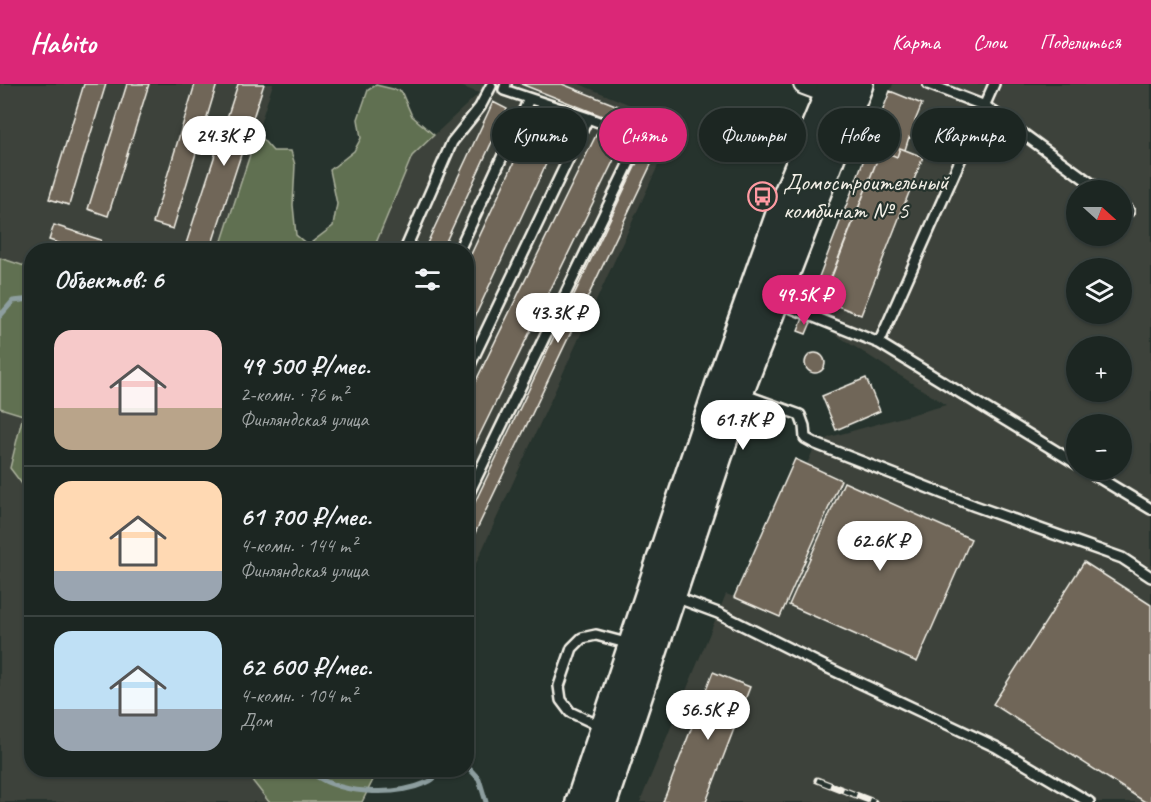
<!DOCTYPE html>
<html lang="ru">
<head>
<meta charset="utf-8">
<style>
  body { margin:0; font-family:Caveat,sans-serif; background:#252e2a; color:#f1f3f6; height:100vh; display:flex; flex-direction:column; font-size:22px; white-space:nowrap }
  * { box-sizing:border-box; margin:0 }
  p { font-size:20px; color:#a0a5a5 }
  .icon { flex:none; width:33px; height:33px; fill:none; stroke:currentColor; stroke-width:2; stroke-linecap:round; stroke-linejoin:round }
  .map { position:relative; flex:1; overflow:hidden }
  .panel { position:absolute; left:24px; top:159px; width:450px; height:534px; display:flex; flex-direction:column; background:#1c2622; border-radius:24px; box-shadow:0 2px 4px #0004,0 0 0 2px #3a4340 }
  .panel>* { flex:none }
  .banner { position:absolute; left:492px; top:24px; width:568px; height:54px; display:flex; gap:12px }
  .needle { width:39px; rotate:111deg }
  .buttons { position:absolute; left:1066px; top:96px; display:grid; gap:12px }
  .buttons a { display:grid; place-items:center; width:66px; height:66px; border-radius:50%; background:#1c2622; box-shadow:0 2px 4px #0004,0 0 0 2px #3a4340; font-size:30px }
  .price { position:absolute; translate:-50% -51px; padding:0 14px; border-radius:21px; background:#fff; color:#222; font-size:20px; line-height:39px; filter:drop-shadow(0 2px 3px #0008) }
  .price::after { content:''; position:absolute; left:50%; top:36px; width:18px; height:14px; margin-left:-9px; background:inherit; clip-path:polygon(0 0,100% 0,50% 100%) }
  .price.current { background:#db2777; color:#fff }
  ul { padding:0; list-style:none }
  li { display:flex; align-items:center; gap:18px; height:150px; padding:0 30px }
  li+li { border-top:2px solid #3a4340 }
  li span { display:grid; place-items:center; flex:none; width:168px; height:120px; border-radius:18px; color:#555 }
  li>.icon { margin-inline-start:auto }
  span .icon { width:72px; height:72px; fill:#fffc; stroke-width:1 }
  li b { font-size:26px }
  h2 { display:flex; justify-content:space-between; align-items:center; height:72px; padding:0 30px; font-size:26px }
  .pill { padding:0 21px; border-radius:27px; background:#1c2622; box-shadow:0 2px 4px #0004,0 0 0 2px #3a4340; font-size:21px; line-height:54px }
  .pill.current { background:#db2777; color:#fff }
  header { display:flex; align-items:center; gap:36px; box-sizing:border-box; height:84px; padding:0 30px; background:#db2777; color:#fff }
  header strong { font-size:28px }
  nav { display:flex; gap:33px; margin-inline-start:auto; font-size:21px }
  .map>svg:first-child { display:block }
</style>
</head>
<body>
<header>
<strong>Habito</strong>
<nav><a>Карта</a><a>Слои</a><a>Поделиться</a></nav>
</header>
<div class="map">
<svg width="1151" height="718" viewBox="0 0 1151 718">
  <rect width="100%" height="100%" fill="#26332d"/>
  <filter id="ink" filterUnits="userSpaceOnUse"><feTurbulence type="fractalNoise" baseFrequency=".0167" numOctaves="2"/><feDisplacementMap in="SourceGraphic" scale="12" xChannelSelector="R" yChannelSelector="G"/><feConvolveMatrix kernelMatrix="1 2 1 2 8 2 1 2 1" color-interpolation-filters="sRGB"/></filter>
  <g filter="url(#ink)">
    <path fill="#3c423a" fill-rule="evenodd" d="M 0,0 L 273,0 L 219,166 L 32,166 L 31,184 L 0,174 Z
      M 455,0 L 579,0 L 677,40 L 467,499 L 466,166 L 378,166 L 375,159 L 412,72 L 479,9 Z
      M 893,0 L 1151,0 L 1151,718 L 640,718 L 726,510 L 745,517 L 816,360 L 830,353 L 946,321 L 805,231 ZM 1077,106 L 1122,106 L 1122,152 L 1077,152 ZM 1077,184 L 1122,184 L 1122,230 L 1077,230 ZM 1077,262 L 1122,262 L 1122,308 L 1077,308 ZM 1077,340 L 1122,340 L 1122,386 L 1077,386 Z
      M 0,324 L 24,331 L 10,384 L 31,412 L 32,686 L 244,686 L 269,718 L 0,718 Z"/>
    <path fill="#607051" stroke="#aab09c" stroke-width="1.5" d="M 376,1 L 401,7 L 412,32 L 434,51 L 412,72 L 376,159 L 378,166 L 219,166 L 257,49 L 273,67 L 291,67 L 295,81 L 293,121 L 296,151 L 308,161 L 333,142 L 337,120 L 330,86 L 354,67 L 361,54 L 358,35 L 368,6 Z
      M 0,174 L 31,184 L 31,412 L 10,384 L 23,331 L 0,324 Z
      M 244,686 L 378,686 L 362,718 L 269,718 Z"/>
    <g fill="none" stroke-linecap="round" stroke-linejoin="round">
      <path stroke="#8d9e9f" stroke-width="5" d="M 0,232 L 13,217 L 32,215
        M 466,681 L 479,695 L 486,718
        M 308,686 C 336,711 394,713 428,698 C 434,696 438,690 442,686"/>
    </g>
    <path fill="#706658" stroke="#f4f1e8" stroke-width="1.5" d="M 84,0 L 106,0 L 69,121 L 49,115 Z
      M 127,0 L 149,0 L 108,132 L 88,125 Z
      M 195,0 L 217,0 L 173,145 L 153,139 Z
      M 238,0 L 264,0 L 210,166 L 184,166 Z
      M 521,0 L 562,0 L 669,42 L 663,56 Z
      M 890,7 L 922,20 L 915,37 L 922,40 L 916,56 L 909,53 L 905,66 L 900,64 L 897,73 L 881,66 L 820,223 L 809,219 Z
      M 493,18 L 507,25 L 442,166 L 424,166 Z
      M 538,27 L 565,39 L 466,252 L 466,181 Z
      M 600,43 L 624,55 L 466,379 L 466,317 Z
      M 644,64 L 656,70 L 466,468 L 466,437 Z
      M 900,64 L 923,73 L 861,231 L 822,216 L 881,66 L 897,73 Z
      M 54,141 L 101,156 L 98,166 L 81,166 L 49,156 Z
      M 803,234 L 811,238 L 806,250 L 798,247 Z
      M805 279a10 10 0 1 1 20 0a10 10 0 1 1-20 0Z
      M 866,294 L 880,327 L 836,346 L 822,312 Z
      M 795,375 L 841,396 L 780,533 L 734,513 Z
      M 844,398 L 971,455 L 917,578 L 789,521 Z
      M 1084,478 L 1151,521 L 1151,718 L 1145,718 L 993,620 Z
      M 713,588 L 750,603 L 706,718 L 663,718 Z"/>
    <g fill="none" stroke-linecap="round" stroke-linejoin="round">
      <defs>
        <path id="lane" d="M 928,0 L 985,22 L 1100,106
          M 1122,122 L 1129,127
          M 405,166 L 452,58 L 480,23 L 491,2
          M 459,166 L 529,15
          M 777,218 L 879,259 L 1077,380
          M 879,259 L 994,0
          M 466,289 L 588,34
          M 742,310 L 800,331 L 804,342 L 805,354 L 816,360 L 975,422 L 1122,474 L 1151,493
          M 1086,386 L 1151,425
          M 466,415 L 641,54 L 588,34 L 504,6 L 506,0
          M 675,513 L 718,529 L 824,582 L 996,663 L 1089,718
          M 602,643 L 570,628 L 561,616 L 559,602 L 572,564 L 582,554 L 596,551 L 630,560"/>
        <path id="street" d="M 804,0 L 828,9 L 842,8"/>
        <path id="secondary" d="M 580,718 L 719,302 L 784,119 L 833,0
          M 603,718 L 739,309 L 859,0"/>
      </defs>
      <use href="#lane" stroke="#f4f1e8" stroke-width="14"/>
      <use href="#street" stroke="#f4f1e8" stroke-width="24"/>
      <use href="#secondary" stroke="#f4f1e8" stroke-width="32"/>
      <use href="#lane" stroke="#26332d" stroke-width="9"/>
      <use href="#street" stroke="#26332d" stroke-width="20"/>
      <use href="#secondary" stroke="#26332d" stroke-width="27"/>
      <defs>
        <path id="rail" d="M 817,696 L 874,718"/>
      </defs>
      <use href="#rail" stroke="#f4f1e8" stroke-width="7"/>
      <use href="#rail" stroke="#26332d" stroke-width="4.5" stroke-dasharray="14" stroke-linecap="butt"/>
    </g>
  </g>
  <defs>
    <symbol id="bus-ring" viewBox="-11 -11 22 22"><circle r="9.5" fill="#26332d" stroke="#ff9aa2" stroke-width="1.5"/><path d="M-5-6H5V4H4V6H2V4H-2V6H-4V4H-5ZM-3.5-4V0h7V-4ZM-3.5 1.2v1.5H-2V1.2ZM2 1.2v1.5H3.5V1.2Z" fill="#ff9aa2"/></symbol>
  </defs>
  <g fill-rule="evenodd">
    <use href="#bus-ring" x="746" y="96" width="33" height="33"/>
  </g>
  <g text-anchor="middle" stroke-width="4.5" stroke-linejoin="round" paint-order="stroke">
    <g font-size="24" fill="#f4f1e8" stroke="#26332d" text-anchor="start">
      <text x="783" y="106">Домостроительный<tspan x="783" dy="28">комбинат № 5</tspan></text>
    </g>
  </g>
</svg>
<div class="buttons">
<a><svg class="needle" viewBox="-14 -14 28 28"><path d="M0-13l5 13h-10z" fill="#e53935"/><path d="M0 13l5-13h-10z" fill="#a0a5a5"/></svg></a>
<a><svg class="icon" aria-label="layers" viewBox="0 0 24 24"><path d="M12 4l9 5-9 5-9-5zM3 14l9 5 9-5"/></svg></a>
<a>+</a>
<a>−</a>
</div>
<b class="price" style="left:224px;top:83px">24.3K ₽</b>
<b class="price current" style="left:804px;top:242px">49.5K ₽</b>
<b class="price" style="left:558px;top:260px">43.3K ₽</b>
<b class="price" style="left:743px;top:367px">61.7K ₽</b>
<b class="price" style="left:880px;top:488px">62.6K ₽</b>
<b class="price" style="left:708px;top:657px">56.5K ₽</b>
<div class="banner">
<a class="pill">Купить</a>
<a class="pill current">Снять</a>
<a class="pill">Фильтры</a>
<a class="pill">Новое</a>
<a class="pill">Квартира</a>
</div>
<section class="panel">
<h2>Объектов: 6<svg class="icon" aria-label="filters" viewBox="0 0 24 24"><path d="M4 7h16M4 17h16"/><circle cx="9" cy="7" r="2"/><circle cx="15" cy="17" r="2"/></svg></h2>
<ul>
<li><span style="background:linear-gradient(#f6c9c9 65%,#b9a48a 0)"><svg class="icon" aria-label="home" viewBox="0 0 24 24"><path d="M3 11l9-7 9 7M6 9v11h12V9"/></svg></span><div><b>49 500 ₽/мес.</b><p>2-комн. · 76 m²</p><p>Финляндская улица</p></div></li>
<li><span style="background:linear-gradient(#ffd9b3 75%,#9aa5b1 0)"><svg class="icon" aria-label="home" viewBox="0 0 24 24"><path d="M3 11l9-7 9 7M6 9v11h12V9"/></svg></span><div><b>61 700 ₽/мес.</b><p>4-комн. · 144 m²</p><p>Финляндская улица</p></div></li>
<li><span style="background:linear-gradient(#bfe0f5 65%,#9aa5b1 0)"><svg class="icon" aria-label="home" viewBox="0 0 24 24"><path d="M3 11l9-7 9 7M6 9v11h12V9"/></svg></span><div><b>62 600 ₽/мес.</b><p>4-комн. · 104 m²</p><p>Дом</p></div></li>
</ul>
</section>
</div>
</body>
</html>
